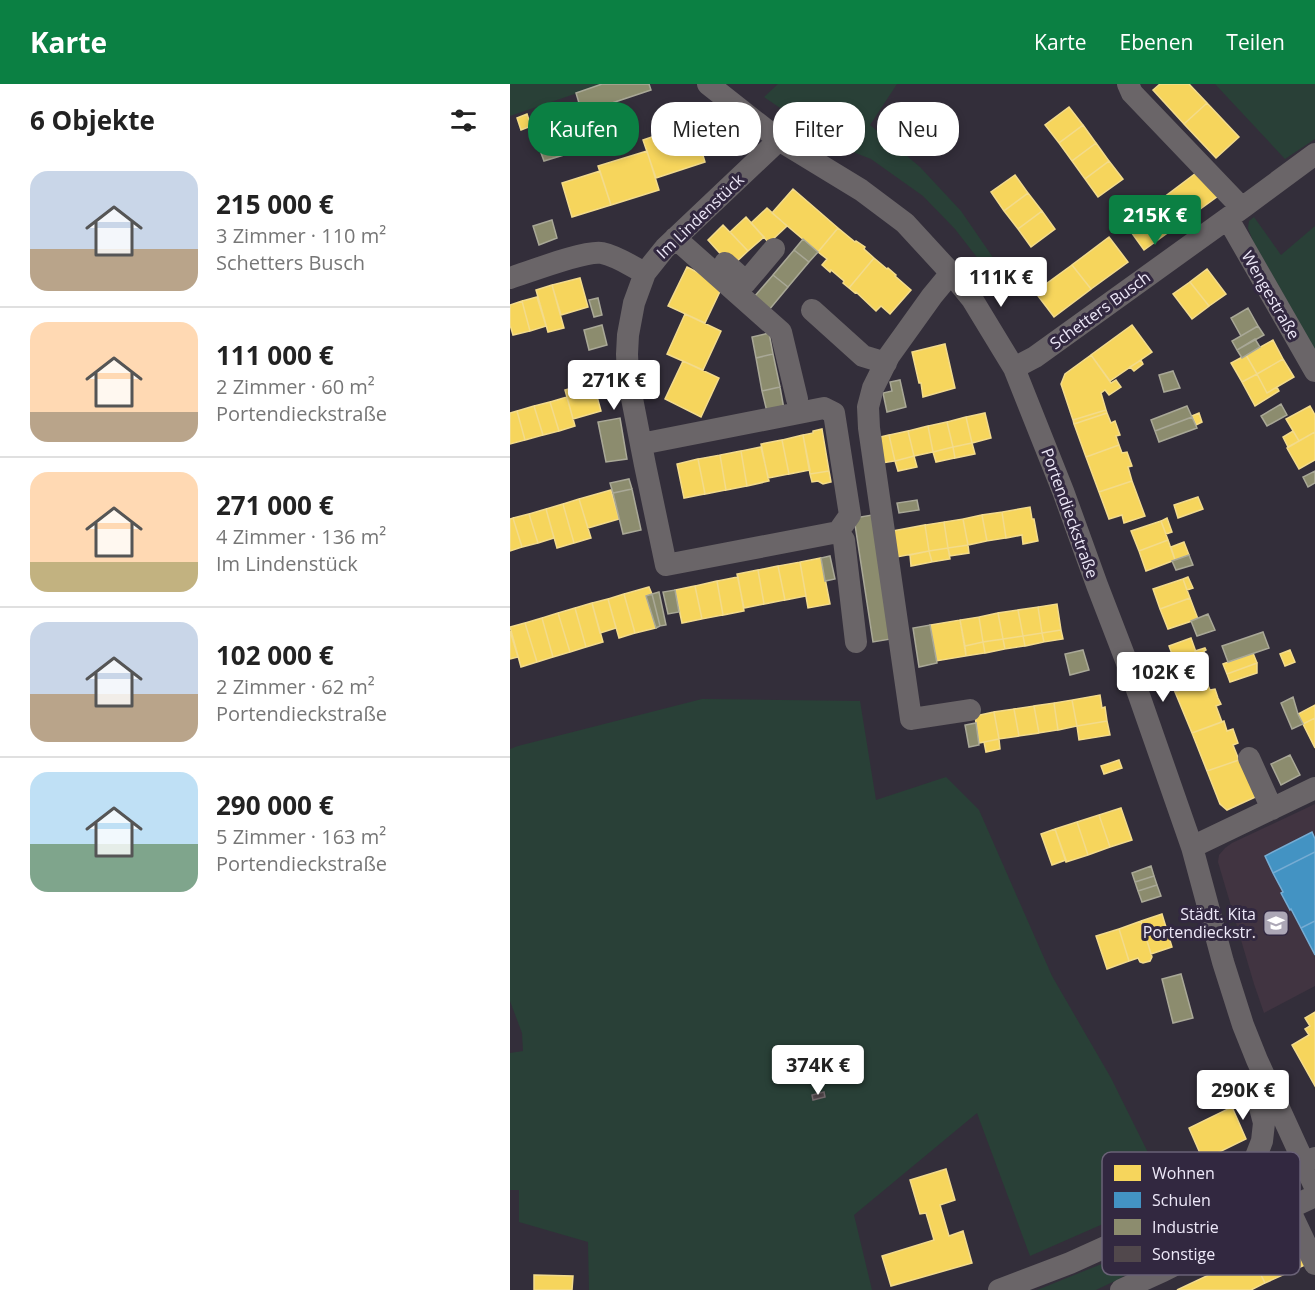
<!DOCTYPE html>
<html lang="de">
<head>
<meta charset="utf-8">
<style>
  body { margin:0; font-family:"Open Sans",sans-serif; background:#f2f2f2; color:#222; height:100vh; display:flex; flex-direction:column; font-size:22px; white-space:nowrap }
  * { box-sizing:border-box; margin:0 }
  p { font-size:20px; color:#767676 }
  .icon { flex:none; width:33px; height:33px; fill:none; stroke:currentColor; stroke-width:2; stroke-linecap:round; stroke-linejoin:round }
  .map { position:relative; flex:1; overflow:hidden }
  .sheet { display:flex; flex-direction:column; background:#fff; width:510px }
  .sheet>* { flex:none }
  .top-card { position:absolute; left:18px; top:18px; width:570px; height:54px; display:flex; gap:12px }
  .price { position:absolute; translate:-50% -51px; padding:0 14px; border-radius:6px; background:#fff; color:#222; font-size:20px; line-height:39px; filter:drop-shadow(0 2px 3px #0008) }
  .price::after { content:''; position:absolute; left:50%; top:36px; width:18px; height:14px; margin-left:-9px; background:inherit; clip-path:polygon(0 0,100% 0,50% 100%) }
  .price.active { background:#0b8043; color:#fff }
  ul { padding:0; list-style:none }
  li { display:flex; align-items:center; gap:18px; height:150px; padding:0 30px }
  li+li { border-top:2px solid #e0e0e0 }
  li span { display:grid; place-items:center; flex:none; width:168px; height:120px; border-radius:18px; color:#555 }
  li>.icon { margin-inline-start:auto }
  span .icon { width:72px; height:72px; fill:#fffc; stroke-width:1 }
  li b { font-size:26px }
  h2 { display:flex; justify-content:space-between; align-items:center; height:72px; padding:0 30px; font-size:26px }
  .pill { padding:0 21px; border-radius:24px; background:#fff; box-shadow:0 3px 9px #0003; font-size:21px; line-height:54px }
  .pill.active { background:#0b8043; color:#fff }
  header { display:flex; align-items:center; gap:36px; box-sizing:border-box; height:84px; padding:0 30px; background:#0b8043; color:#fff }
  header strong { font-size:28px }
  nav { display:flex; gap:33px; margin-inline-start:auto; font-size:21px }
  main { display:flex; flex:1; min-height:0 }
  .map>svg:first-child { display:block }
</style>
</head>
<body>
<header>
<strong>Karte</strong>
<nav><a>Karte</a><a>Ebenen</a><a>Teilen</a></nav>
</header>
<main>
<section class="sheet">
<h2>6 Objekte<svg class="icon" aria-label="filters" viewBox="0 0 24 24"><path d="M4 7h16M4 17h16"/><circle cx="9" cy="7" r="2"/><circle cx="15" cy="17" r="2"/></svg></h2>
<ul>
<li><span style="background:linear-gradient(#c9d6e8 65%,#b9a48a 0)"><svg class="icon" aria-label="home" viewBox="0 0 24 24"><path d="M3 11l9-7 9 7M6 9v11h12V9"/></svg></span><div><b>215 000 €</b><p>3 Zimmer · 110 m²</p><p>Schetters Busch</p></div></li>
<li><span style="background:linear-gradient(#ffd9b3 75%,#b9a48a 0)"><svg class="icon" aria-label="home" viewBox="0 0 24 24"><path d="M3 11l9-7 9 7M6 9v11h12V9"/></svg></span><div><b>111 000 €</b><p>2 Zimmer · 60 m²</p><p>Portendieckstraße</p></div></li>
<li><span style="background:linear-gradient(#ffd9b3 75%,#c2b280 0)"><svg class="icon" aria-label="home" viewBox="0 0 24 24"><path d="M3 11l9-7 9 7M6 9v11h12V9"/></svg></span><div><b>271 000 €</b><p>4 Zimmer · 136 m²</p><p>Im Lindenstück</p></div></li>
<li><span style="background:linear-gradient(#c9d6e8 60%,#b9a48a 0)"><svg class="icon" aria-label="home" viewBox="0 0 24 24"><path d="M3 11l9-7 9 7M6 9v11h12V9"/></svg></span><div><b>102 000 €</b><p>2 Zimmer · 62 m²</p><p>Portendieckstraße</p></div></li>
<li><span style="background:linear-gradient(#bfe0f5 60%,#7fa58c 0)"><svg class="icon" aria-label="home" viewBox="0 0 24 24"><path d="M3 11l9-7 9 7M6 9v11h12V9"/></svg></span><div><b>290 000 €</b><p>5 Zimmer · 163 m²</p><p>Portendieckstraße</p></div></li>
</ul>
</section>
<div class="map">
<svg width="805" height="1206" viewBox="0 0 805 1206">
  <rect width="100%" height="100%" fill="#332e3a"/>
  <path fill="#413441" d="M 805,720 L 805,902 L 754,929 L 744,900 L 708,778 L 709,771 L 715,764 L 722,759 Z"/>
  <path fill="#294037" d="M 0,0 L 94,0 L 0,32 Z
    M 268,0 L 387,0 L 360,41 L 410,83 L 451,127 L 484,175 L 476,185 L 445,145 L 413,112 L 361,75 L 330,63 L 317,56 L 254,13 Z
    M 705,0 L 805,0 L 805,55 L 775,75 Z
    M 744,133 L 771,171 L 805,142 L 805,266 L 743,157 L 738,144 L 739,137 Z
    M 192,615 L 350,617 L 366,716 L 436,693 L 469,726 L 542,892 L 601,994 L 659,1111 L 520,1172 L 467,1029 L 344,1131 L 362,1206 L 79,1206 L 78,1158 L 9,1138 L 9,1106 L 0,1106 L 0,969 L 13,967 L 12,949 L 0,917 L 0,665 L 8,662 Z
    M 746,1109 L 751,1118 L 676,1155 L 607,1196 L 586,1206 L 527,1206 L 604,1175 Z"/>
  <path fill="#f6d55c" stroke="#f3db8b" stroke-width="1.5" d="M 650,0 L 679,0 L 697,19 L 674,40 L 643,6 Z
    M 697,19 L 729,53 L 706,74 L 674,40 Z
    M 559,23 L 573,41 L 549,59 L 535,41 Z
    M 17,30 L 21,42 L 11,46 L 7,34 Z
    M 183,39 L 195,78 L 146,94 L 133,56 Z
    M 573,41 L 586,59 L 562,77 L 549,59 Z
    M 586,59 L 599,77 L 575,95 L 562,77 Z
    M 137,67 L 149,106 L 101,121 L 88,82 Z
    M 599,77 L 613,95 L 588,113 L 575,95 Z
    M 690,86 L 708,112 L 671,139 L 653,114 Z
    M 90,87 L 101,121 L 62,133 L 52,99 Z
    M 505,91 L 518,109 L 494,127 L 481,108 Z
    M 283,105 L 328,144 L 308,168 L 262,129 Z
    M 518,109 L 532,127 L 508,145 L 494,127 Z
    M 653,114 L 671,139 L 634,166 L 616,141 Z
    M 257,124 L 277,142 L 259,159 L 241,139 Z
    M 532,127 L 545,145 L 521,163 L 508,145 Z
    M 236,133 L 254,153 L 238,167 L 220,148 Z
    M 213,141 L 238,167 L 224,180 L 216,176 L 198,156 Z
    M 328,144 L 345,158 L 346,157 L 355,163 L 354,165 L 364,174 L 339,204 L 333,199 L 334,197 L 321,186 L 320,188 L 312,181 L 317,175 L 308,168 Z
    M 599,153 L 618,178 L 581,205 L 562,181 Z
    M 364,174 L 377,185 L 378,184 L 386,191 L 385,192 L 401,206 L 380,230 L 371,222 L 366,227 L 346,208 L 345,209 L 339,204 Z
    M 562,181 L 581,205 L 544,233 L 525,208 Z
    M 177,183 L 213,201 L 195,239 L 158,222 Z
    M 697,185 L 716,210 L 699,222 L 680,198 Z
    M 70,194 L 78,223 L 51,231 L 42,201 Z
    M 680,198 L 699,222 L 682,235 L 663,210 Z
    M 42,201 L 54,244 L 38,248 L 26,206 Z
    M 27,213 L 36,242 L 20,247 L 12,217 Z
    M 12,217 L 20,247 L 3,251 L 0,241 L 0,221 Z
    M 175,230 L 211,247 L 193,286 L 157,270 Z
    M 622,241 L 642,268 L 600,297 L 581,271 Z
    M 763,256 L 773,275 L 747,290 L 736,271 Z
    M 435,260 L 445,304 L 413,313 L 411,299 L 409,299 L 402,268 Z
    M 581,271 L 601,299 L 606,296 L 611,303 L 599,311 L 595,306 L 591,309 L 596,326 L 563,336 L 551,300 L 555,290 Z
    M 736,271 L 747,290 L 732,298 L 721,279 Z
    M 773,275 L 784,293 L 757,309 L 747,290 Z
    M 631,276 L 633,280 L 624,287 L 620,283 Z
    M 173,277 L 209,294 L 191,333 L 155,315 Z
    M 747,290 L 757,309 L 767,303 L 769,307 L 745,322 L 732,298 Z
    M 83,298 L 91,327 L 63,335 L 55,306 Z
    M 57,313 L 65,342 L 49,347 L 40,318 Z
    M 40,318 L 49,347 L 33,351 L 24,322 Z
    M 24,322 L 33,351 L 15,356 L 7,327 Z
    M 800,322 L 805,331 L 805,348 L 789,357 L 776,335 Z
    M 596,326 L 597,329 L 564,340 L 563,336 Z
    M 7,327 L 15,356 L 0,360 L 0,329 Z
    M 475,329 L 481,354 L 462,359 L 456,333 Z
    M 597,329 L 601,339 L 605,337 L 610,351 L 606,352 L 609,361 L 576,373 L 564,340 Z
    M 689,329 L 692,338 L 686,341 L 682,332 Z
    M 456,333 L 462,359 L 443,363 L 437,338 Z
    M 437,338 L 443,363 L 423,368 L 418,342 Z
    M 418,342 L 423,368 L 404,372 L 398,347 Z
    M 312,345 L 319,387 L 300,390 L 293,351 L 303,349 L 303,347 Z
    M 398,347 L 404,372 L 385,377 L 379,351 Z
    M 783,347 L 789,357 L 778,363 L 773,353 Z
    M 805,348 L 805,376 L 789,385 L 777,364 Z
    M 293,351 L 300,386 L 279,390 L 272,356 Z
    M 379,351 L 385,377 L 372,379 L 366,354 Z
    M 272,356 L 279,390 L 258,394 L 251,360 Z
    M 462,359 L 465,370 L 445,374 L 443,363 Z
    M 609,361 L 612,369 L 617,368 L 622,382 L 618,383 L 622,397 L 589,408 L 576,373 Z
    M 251,363 L 259,397 L 237,402 L 231,367 Z
    M 443,363 L 445,374 L 426,378 L 423,368 Z
    M 231,367 L 237,402 L 216,406 L 210,371 Z
    M 210,371 L 216,406 L 195,410 L 188,375 Z
    M 404,372 L 407,383 L 388,387 L 385,377 Z
    M 188,375 L 195,410 L 174,414 L 167,380 Z
    M 319,387 L 321,398 L 313,400 L 308,397 L 302,398 L 300,390 Z
    M 622,397 L 635,432 L 614,439 L 612,431 L 599,435 L 589,408 Z
    M 101,406 L 109,435 L 78,444 L 69,415 Z
    M 688,413 L 693,425 L 668,434 L 664,421 Z
    M 69,415 L 81,454 L 64,459 L 53,420 Z
    M 53,420 L 64,459 L 47,464 L 36,425 Z
    M 520,423 L 522,435 L 524,435 L 528,457 L 513,460 L 512,451 L 496,454 L 492,428 Z
    M 36,425 L 44,454 L 28,459 L 19,430 Z
    M 492,428 L 496,454 L 477,457 L 472,431 Z
    M 19,430 L 28,459 L 12,463 L 3,434 Z
    M 472,431 L 477,457 L 458,461 L 453,435 Z
    M 3,434 L 12,463 L 0,467 L 0,435 Z
    M 657,434 L 662,448 L 656,450 L 651,437 Z
    M 453,435 L 458,461 L 438,464 L 434,438 Z
    M 651,437 L 658,456 L 629,467 L 621,447 Z
    M 434,438 L 438,464 L 419,467 L 415,441 Z
    M 415,441 L 419,467 L 387,473 L 382,447 Z
    M 658,456 L 665,476 L 636,487 L 629,467 Z
    M 674,458 L 679,471 L 665,476 L 661,463 Z
    M 458,461 L 459,469 L 440,472 L 438,464 Z
    M 438,464 L 440,475 L 422,478 L 419,467 Z
    M 419,467 L 422,478 L 401,482 L 400,471 Z
    M 311,474 L 320,520 L 298,524 L 290,478 Z
    M 290,478 L 296,512 L 275,516 L 268,482 Z
    M 268,482 L 275,516 L 254,520 L 248,486 Z
    M 248,486 L 254,520 L 234,524 L 227,490 Z
    M 228,493 L 234,527 L 213,531 L 207,497 Z
    M 678,493 L 683,504 L 677,506 L 673,495 Z
    M 673,495 L 680,514 L 650,525 L 643,505 Z
    M 207,497 L 213,531 L 192,535 L 185,502 Z
    M 185,502 L 192,535 L 172,539 L 165,506 Z
    M 139,503 L 142,510 L 136,512 L 146,544 L 125,549 L 114,510 Z
    M 114,510 L 125,549 L 109,554 L 98,515 Z
    M 680,514 L 688,535 L 658,545 L 650,525 Z
    M 98,515 L 106,544 L 90,549 L 82,519 Z
    M 82,519 L 93,558 L 76,563 L 65,524 Z
    M 547,520 L 551,546 L 532,549 L 528,523 Z
    M 528,523 L 532,549 L 513,552 L 508,526 Z
    M 65,524 L 76,563 L 60,568 L 48,529 Z
    M 508,526 L 513,552 L 493,555 L 488,529 Z
    M 48,529 L 60,568 L 43,573 L 32,534 Z
    M 488,529 L 493,555 L 473,558 L 469,533 Z
    M 469,533 L 473,558 L 455,562 L 450,536 Z
    M 32,534 L 43,573 L 27,578 L 15,539 Z
    M 450,536 L 456,572 L 426,577 L 420,541 Z
    M 15,539 L 27,578 L 11,583 L 0,543 Z
    M 551,546 L 553,555 L 534,558 L 532,549 Z
    M 0,547 L 8,573 L 0,575 Z
    M 532,549 L 534,558 L 515,562 L 513,552 Z
    M 513,552 L 515,562 L 495,565 L 493,555 Z
    M 681,554 L 692,585 L 661,597 L 652,574 L 662,570 L 659,562 Z
    M 493,555 L 495,565 L 475,569 L 473,558 Z
    M 473,558 L 475,569 L 456,572 L 455,562 Z
    M 695,564 L 696,566 L 694,567 L 695,572 L 688,575 L 685,567 Z
    M 780,566 L 785,578 L 775,582 L 770,570 Z
    M 743,569 L 747,579 L 717,590 L 713,580 Z
    M 747,579 L 747,589 L 720,598 L 717,590 Z
    M 692,585 L 696,597 L 665,608 L 661,597 Z
    M 696,597 L 700,606 L 705,605 L 708,614 L 711,620 L 706,622 L 712,638 L 682,649 L 665,608 Z
    M 590,611 L 592,624 L 595,623 L 597,637 L 567,642 L 562,616 Z
    M 562,616 L 567,642 L 548,646 L 544,619 Z
    M 544,619 L 548,646 L 529,649 L 524,622 Z
    M 805,621 L 805,634 L 793,640 L 788,630 Z
    M 524,622 L 529,649 L 509,652 L 504,625 Z
    M 504,625 L 509,652 L 489,655 L 484,628 Z
    M 484,628 L 489,655 L 469,659 L 465,632 Z
    M 805,634 L 805,664 L 793,640 Z
    M 597,637 L 600,651 L 569,656 L 567,642 Z
    M 714,637 L 717,647 L 723,645 L 728,659 L 723,661 L 729,676 L 697,687 L 682,649 Z
    M 489,655 L 490,665 L 476,668 L 474,658 Z
    M 609,676 L 612,684 L 594,690 L 591,682 Z
    M 729,676 L 750,711 L 717,726 L 710,720 L 697,687 Z
    M 611,724 L 622,756 L 600,763 L 589,731 Z
    M 589,731 L 600,763 L 578,771 L 567,738 Z
    M 567,738 L 578,771 L 556,778 L 545,745 Z
    M 545,745 L 556,776 L 542,781 L 531,750 Z
    M 652,830 L 662,863 L 641,870 L 631,837 Z
    M 631,837 L 642,873 L 640,877 L 633,879 L 630,878 L 628,874 L 619,877 L 609,845 Z
    M 609,845 L 619,877 L 597,885 L 586,852 Z
    M 805,928 L 805,1002 L 782,961 L 799,951 L 795,945 L 800,942 L 795,934 Z
    M 722,1023 L 736,1055 L 693,1076 L 679,1044 Z
    M 436,1085 L 445,1116 L 430,1121 L 439,1152 L 453,1147 L 462,1179 L 381,1202 L 372,1172 L 424,1156 L 416,1129 L 410,1130 L 400,1096 Z
    M 775,1153 L 784,1159 L 795,1181 L 755,1199 L 741,1171 Z
    M 741,1171 L 755,1199 L 741,1206 L 667,1206 Z
    M 24,1191 L 63,1192 L 62,1206 L 24,1206 Z"/>
  <path fill="#4393c3" stroke="#76acd3" stroke-width="1.5" d="M 802,748 L 805,755 L 805,768 L 763,789 L 755,772 Z
    M 805,768 L 805,837 L 791,844 L 781,825 L 780,826 L 771,809 L 773,808 L 763,789 Z
    M 805,837 L 805,871 L 791,844 Z"/>
  <path fill="#8c8c6e" stroke="#a9a897" stroke-width="1.5" d="M 92,0 L 139,0 L 141,6 L 72,29 L 66,9 Z
    M 48,51 L 54,71 L 34,77 L 27,58 Z
    M 42,136 L 47,154 L 29,161 L 23,142 Z
    M 293,155 L 308,168 L 299,178 L 284,166 Z
    M 284,166 L 299,178 L 278,203 L 263,191 Z
    M 263,191 L 278,203 L 259,226 L 244,213 Z
    M 88,214 L 92,231 L 84,233 L 79,216 Z
    M 738,224 L 748,242 L 731,252 L 721,234 Z
    M 92,241 L 97,261 L 79,266 L 74,246 Z
    M 748,242 L 754,251 L 727,266 L 722,257 Z
    M 259,249 L 263,270 L 246,274 L 242,253 Z
    M 745,255 L 750,263 L 732,274 L 727,266 Z
    M 263,270 L 270,303 L 252,307 L 246,274 Z
    M 663,287 L 670,304 L 654,308 L 649,291 Z
    M 390,296 L 396,323 L 377,328 L 373,309 L 382,307 L 380,298 Z
    M 270,303 L 274,325 L 257,328 L 252,307 Z
    M 771,320 L 777,331 L 757,342 L 751,332 Z
    M 677,322 L 682,333 L 645,347 L 641,336 Z
    M 682,333 L 687,344 L 649,358 L 645,347 Z
    M 110,334 L 117,375 L 96,378 L 88,338 Z
    M 805,387 L 805,399 L 798,403 L 793,393 Z
    M 119,395 L 122,405 L 103,409 L 100,399 Z
    M 122,405 L 131,446 L 113,450 L 103,409 Z
    M 407,416 L 409,426 L 389,429 L 387,419 Z
    M 362,431 L 381,555 L 363,558 L 344,434 Z
    M 679,471 L 683,481 L 666,486 L 662,477 Z
    M 320,472 L 325,495 L 315,497 L 311,474 Z
    M 165,506 L 169,528 L 158,530 L 153,508 Z
    M 149,508 L 156,541 L 150,542 L 142,510 Z
    M 142,510 L 150,542 L 146,544 L 136,512 Z
    M 698,530 L 705,546 L 687,552 L 681,537 Z
    M 420,541 L 427,579 L 409,583 L 403,544 Z
    M 753,548 L 759,564 L 718,578 L 712,562 Z
    M 573,566 L 579,586 L 560,591 L 555,570 Z
    M 783,613 L 788,630 L 793,640 L 782,645 L 771,619 Z
    M 466,639 L 469,661 L 459,663 L 455,641 Z
    M 780,671 L 790,691 L 771,701 L 761,680 Z
    M 641,782 L 644,792 L 625,798 L 622,789 Z
    M 644,792 L 647,801 L 628,807 L 625,798 Z
    M 647,801 L 651,812 L 632,818 L 628,807 Z
    M 671,890 L 683,934 L 663,939 L 652,895 Z"/>
  <path fill="#51484c" stroke="#746a6e" stroke-width="1.5" d="M 314,1008 L 315,1013 L 303,1016 L 302,1011 Z"/>
  <g fill="none" stroke-linecap="round" stroke-linejoin="round">
    <path stroke="#6a6568" stroke-width="22" d="M 198,0 L 269,56 L 351,106 L 395,139 L 441,189 L 462,215 L 504,284 L 553,407 L 587,501 L 624,597 L 682,763 L 713,878 L 733,941 L 747,976 L 805,1103
      M 618,0 L 622,9 L 732,124
      M 718,135 L 805,287
      M 165,154 L 271,248 L 287,315
      M 215,179 L 236,198 L 264,165
      M 441,189 L 422,212 L 379,272 L 363,304 L 358,323 L 359,344 L 401,635 L 460,626
      M 0,194 C 19,188 75,166 92,169 C 107,172 121,182 135,189
      M 302,226 L 353,272 L 376,279
      M 504,284 L 525,273 L 732,124 L 805,70
      M 131,360 L 314,324 L 324,329 L 340,431 L 328,448 L 156,481 L 135,381 L 118,294 L 117,270 L 118,251 L 124,219 L 135,189 L 155,164 L 269,56
      M 328,448 L 334,456 L 346,558
      M 739,674 L 762,725
      M 682,763 L 805,704
      M 728,1103 L 743,1080 L 752,1057 L 754,1039 L 747,1012 L 747,995
      M 779,1125 L 805,1180
      M 489,1206 L 560,1179 L 728,1103 L 805,1074
      M 611,1206 L 653,1187 L 756,1135 L 805,1112"/>
  </g>
  <defs>
    <symbol id="school-square" viewBox="-11 -11 22 22"><rect x="-9" y="-9" width="18" height="18" rx="4" fill="#aca7b6" stroke="#322840"/><path d="M0-5L7-2L0 1L-7-2ZM-4 1L0 2.5L4 1V4Q0 6-4 4Z" fill="#fff"/></symbol>
  </defs>
  <g fill-rule="evenodd">
    <use href="#school-square" x="751" y="824" width="30" height="30"/>
  </g>
  <g text-anchor="middle" stroke-width="6" stroke-linejoin="round" paint-order="stroke">
    <g font-size="16" fill="#ede8f8" stroke="#322840">
      <text transform="translate(190 132) rotate(-44)" y="6">Im Lindenstück</text>
      <text transform="translate(761 211) rotate(60)" y="6">Wengestraße</text>
      <text transform="translate(590 226) rotate(-36)" y="6">Schetters Busch</text>
      <text transform="translate(560 429) rotate(70)" y="6">Portendieckstraße</text>
    </g>
    <g font-size="16" fill="#ede8f8" stroke="#322840" text-anchor="end">
      <text x="746" y="836">Städt. Kita<tspan x="746" dy="18">Portendieckstr.</tspan></text>
    </g>
  </g>
  <rect x="592" y="1068" width="198" height="123" rx="9" fill="#322840" stroke="#6a6277" stroke-width="1.5"/>
  <rect x="604" y="1081" width="27" height="16" fill="#f6d55c"/>
  <rect x="604" y="1108" width="27" height="16" fill="#4393c3"/>
  <rect x="604" y="1135" width="27" height="16" fill="#8c8c6e"/>
  <rect x="604" y="1162" width="27" height="16" fill="#51484c"/>
  <g font-size="16" fill="#ede8f8">
    <text x="642" y="1095">Wohnen</text>
    <text x="642" y="1122">Schulen</text>
    <text x="642" y="1149">Industrie</text>
    <text x="642" y="1176">Sonstige</text>
  </g>
</svg>
<b class="price active" style="left:645px;top:162px">215K €</b>
<b class="price" style="left:491px;top:224px">111K €</b>
<b class="price" style="left:104px;top:327px">271K €</b>
<b class="price" style="left:653px;top:619px">102K €</b>
<b class="price" style="left:308px;top:1012px">374K €</b>
<b class="price" style="left:733px;top:1037px">290K €</b>
<div class="top-card">
<a class="pill active">Kaufen</a>
<a class="pill">Mieten</a>
<a class="pill">Filter</a>
<a class="pill">Neu</a>
</div>
</div>
</main>
</body>
</html>
